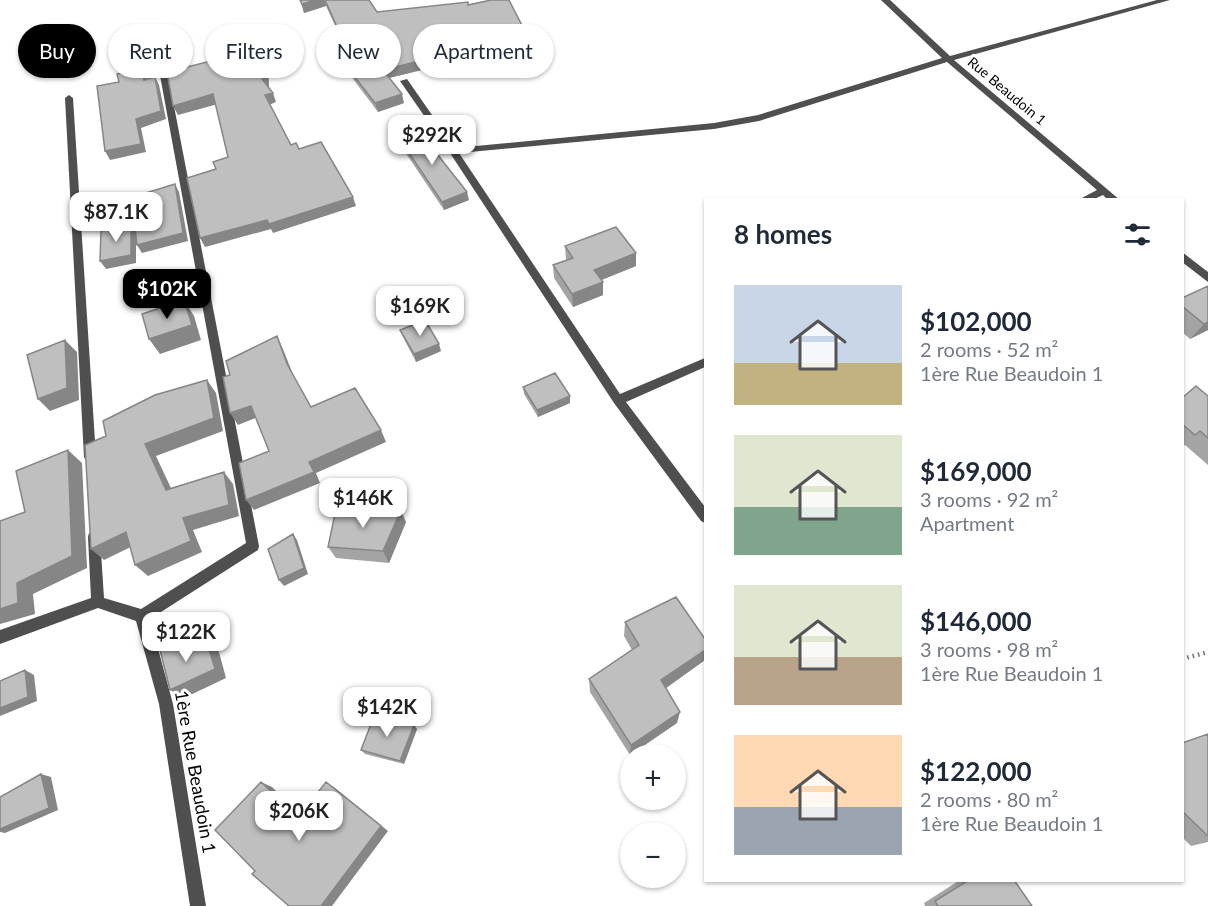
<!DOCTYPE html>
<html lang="en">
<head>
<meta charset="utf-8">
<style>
  body { margin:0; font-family:Lato,sans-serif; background:#f6f6f7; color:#1f2937; height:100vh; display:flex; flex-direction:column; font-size:22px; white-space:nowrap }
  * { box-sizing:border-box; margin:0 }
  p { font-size:20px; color:#747a83 }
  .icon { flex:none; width:33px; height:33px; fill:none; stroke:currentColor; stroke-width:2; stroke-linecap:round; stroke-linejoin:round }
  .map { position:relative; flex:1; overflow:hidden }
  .panel { position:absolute; left:704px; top:198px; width:480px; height:684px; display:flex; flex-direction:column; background:#fff; border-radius:0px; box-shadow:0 2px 4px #0004 }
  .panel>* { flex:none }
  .guide { position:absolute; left:18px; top:24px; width:570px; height:54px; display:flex; gap:12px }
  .tools { position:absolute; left:620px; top:744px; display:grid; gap:12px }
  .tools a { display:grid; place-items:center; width:66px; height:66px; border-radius:50%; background:#fff; box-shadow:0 2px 4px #0004; font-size:30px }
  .price { position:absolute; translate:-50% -51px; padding:0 14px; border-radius:12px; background:#fff; color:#222; font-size:20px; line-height:39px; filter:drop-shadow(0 2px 3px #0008) }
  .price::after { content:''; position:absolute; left:50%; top:36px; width:18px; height:14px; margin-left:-9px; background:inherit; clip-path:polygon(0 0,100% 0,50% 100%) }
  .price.current { background:#000; color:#fff }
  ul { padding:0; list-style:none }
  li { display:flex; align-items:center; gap:18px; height:150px; padding:0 30px }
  li span { display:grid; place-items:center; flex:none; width:168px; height:120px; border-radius:0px; color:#555 }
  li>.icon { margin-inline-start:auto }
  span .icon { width:72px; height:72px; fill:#fffc; stroke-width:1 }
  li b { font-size:26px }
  h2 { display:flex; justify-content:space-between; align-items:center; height:72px; padding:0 30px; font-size:26px }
  .pill { padding:0 21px; border-radius:27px; background:#fff; box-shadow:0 2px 4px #0004; font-size:21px; line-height:54px }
  .pill.current { background:#000; color:#fff }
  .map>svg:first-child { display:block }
</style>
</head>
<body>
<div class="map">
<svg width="1208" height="906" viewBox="0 0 1208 906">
  <rect width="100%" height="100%" fill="#fff"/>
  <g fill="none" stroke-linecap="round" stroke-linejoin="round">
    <path stroke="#717171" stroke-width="4.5" stroke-dasharray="1.5 4" stroke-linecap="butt" d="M 1182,659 L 1208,652"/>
    <path fill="#4f4f4f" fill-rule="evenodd" d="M 881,0 L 890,0 L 950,56 L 1157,0 L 1170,0 L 954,60 L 1120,200 L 1108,200 L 1103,195 L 1092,200 L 1078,200 L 1097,190 L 947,62 L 759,121 L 714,129 L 459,153 L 620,394 L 705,358 L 705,367 L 626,402 L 705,507 L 705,523 L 701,521 L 614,403 L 450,153 L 400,81 L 407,79 L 455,148 L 714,123 L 758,115 L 942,58 Z
      M 163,67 L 167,70 L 259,546 L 258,550 L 150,619 L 173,704 L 206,906 L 190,906 L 159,704 L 136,621 L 98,608 L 0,644 L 0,630 L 91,598 L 88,537 L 89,533 L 94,531 L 99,533 L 100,537 L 104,598 L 141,609 L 246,543 L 159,70 Z
      M 69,95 L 73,98 L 96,457 L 94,461 L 86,461 L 84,457 L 65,98 Z
      M 1182,252 L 1208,272 L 1208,282 L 1182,262 Z"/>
  </g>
  <path fill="#a4a4a4" d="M 300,0 L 369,0 L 377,12 L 468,5 L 535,59 L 479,68 L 477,62 L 444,69 L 442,65 L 389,78 L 404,103 L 378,112 L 347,71 L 344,63 L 351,61 L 326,6 L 304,13 Z
    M 399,138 L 469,200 L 444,210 L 401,146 Z
    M 565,246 L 636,266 L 601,280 L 603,282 L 603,295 L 573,307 L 554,278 L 553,265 L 566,260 Z
    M 1208,286 L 1208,330 L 1190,339 L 1182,332 L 1182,298 Z
    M 400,330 L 441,351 L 416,362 L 403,337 Z
    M 523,387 L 570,403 L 538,417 L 524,394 Z
    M 1208,396 L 1208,465 L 1185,445 L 1182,447 L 1182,398 Z
    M 406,522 L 389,563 L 336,558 L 328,547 Z
    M 625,622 L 705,639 L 705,660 L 666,688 L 677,723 L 630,755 L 590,692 L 589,679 L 632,650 L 624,636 Z
    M 414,725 L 417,729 L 404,764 L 365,754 L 361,750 Z
    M 1208,734 L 1208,842 L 1191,846 L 1182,837 L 1182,743 Z
    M 960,880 L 1014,880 L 1032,906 L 925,906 L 924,903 Z"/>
  <path fill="#868686" d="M 315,0 L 324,0 L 326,6 L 304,13 L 302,4 Z
    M 264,38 L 268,47 L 269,87 L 266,88 L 262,79 Z
    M 535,51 L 535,59 L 479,68 L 478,60 Z
    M 476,54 L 477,62 L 444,69 L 442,61 Z
    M 440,56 L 442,65 L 385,79 L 383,70 Z
    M 142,68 L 146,77 L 149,88 L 144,80 Z
    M 155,77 L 159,85 L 166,119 L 141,128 L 146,152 L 110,160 L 105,151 L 136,119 Z
    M 273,93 L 276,102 L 269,105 L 265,95 Z
    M 213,94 L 218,104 L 178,115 L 173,106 Z
    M 402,94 L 404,103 L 378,112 L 375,103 Z
    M 175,184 L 179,192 L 188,241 L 142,253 L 137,245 Z
    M 467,192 L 469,200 L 444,210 L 442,202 Z
    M 353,197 L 356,206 L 273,233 L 271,229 L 205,247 L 200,238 Z
    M 131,223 L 136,231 L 136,263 L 106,269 L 100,261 Z
    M 636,253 L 636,266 L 594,283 L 594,270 Z
    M 603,282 L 603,295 L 573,307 L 572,294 Z
    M 184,300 L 194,316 L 201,340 L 160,354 L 149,339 Z
    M 1208,322 L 1208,330 L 1190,339 L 1204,324 Z
    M 277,336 L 283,349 L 294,377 L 287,364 Z
    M 65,340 L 77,352 L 79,400 L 50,411 L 38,399 Z
    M 439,344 L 441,351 L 416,362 L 414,354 Z
    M 207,380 L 216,393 L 223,431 L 156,456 L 177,501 L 166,490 L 145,444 Z
    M 570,396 L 570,403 L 538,417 L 537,410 Z
    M 251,406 L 258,417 L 238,425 L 230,413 Z
    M 381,430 L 386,442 L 316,473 L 320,483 L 254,510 L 246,500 L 309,462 Z
    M 68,450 L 82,463 L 87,568 L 33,594 L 35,614 L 0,624 L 0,609 L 17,583 Z
    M 224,472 L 233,484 L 239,516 L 193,530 L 202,552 L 148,576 L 135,565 L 183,518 Z
    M 401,510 L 406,522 L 389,563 L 383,551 Z
    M 126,532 L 139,543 L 104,560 L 91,549 Z
    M 293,534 L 297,540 L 308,574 L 284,586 L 279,580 Z
    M 187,638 L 199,647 L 190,650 Z
    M 207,642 L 219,652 L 226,678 L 184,698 L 170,690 Z
    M 705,650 L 705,660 L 659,693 L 661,680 Z
    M 25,670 L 34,675 L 37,701 L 0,716 L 0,708 Z
    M 680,712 L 677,723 L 630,755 L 631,745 Z
    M 414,725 L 417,729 L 404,764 L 400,761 Z
    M 41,774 L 51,777 L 58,810 L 5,833 L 0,832 L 0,829 Z
    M 261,782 L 272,787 L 308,822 L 298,817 Z
    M 326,782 L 335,788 L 388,831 L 332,906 L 321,906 Z"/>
  <path fill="#bfbfbf" stroke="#868686" stroke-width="1.5" d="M 300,0 L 315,0 L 302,4 Z
    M 325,0 L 369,0 L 377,12 L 468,2 L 468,5 L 491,0 L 509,0 L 535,51 L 478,60 L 476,54 L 442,61 L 440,56 L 383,70 L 402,94 L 375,103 L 344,63 L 352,60 Z
    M 264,38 L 265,77 L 262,79 L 273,93 L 265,95 L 291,145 L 296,143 L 299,149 L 321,142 L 353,197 L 269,224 L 267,220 L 200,238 L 187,178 L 216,169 L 213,162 L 228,157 L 213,94 L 173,106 L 167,72 L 223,58 L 221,50 L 237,47 L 237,41 Z
    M 142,68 L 144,80 L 155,77 L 161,111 L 136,119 L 141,144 L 105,151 L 97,86 L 119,82 L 117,74 Z
    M 415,126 L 467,192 L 442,202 L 399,138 Z
    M 175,184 L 183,233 L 137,245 L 133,209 L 141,207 L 139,195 Z
    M 131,223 L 131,255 L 100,261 L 101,231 Z
    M 616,227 L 636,253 L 594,270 L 603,282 L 572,294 L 553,265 L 573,258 L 565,246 Z
    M 1208,286 L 1208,322 L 1204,324 L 1182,306 L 1182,298 Z
    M 184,300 L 192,325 L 149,339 L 142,314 Z
    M 425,320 L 439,344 L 414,354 L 400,330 Z
    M 277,336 L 287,364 L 311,407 L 355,388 L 381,430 L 309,462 L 314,472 L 246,500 L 239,463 L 269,451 L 251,406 L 230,413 L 223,377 L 230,375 L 226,361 Z
    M 65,340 L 67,388 L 38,399 L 27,355 Z
    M 555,373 L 570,396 L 537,410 L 523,387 Z
    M 207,380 L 214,418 L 145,444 L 166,490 L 224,472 L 229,505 L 183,518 L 191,541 L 135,565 L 126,532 L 91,549 L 85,445 L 106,436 L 103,421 L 155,395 Z
    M 1196,386 L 1208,396 L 1208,438 L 1200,431 L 1195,435 L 1182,424 L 1182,398 Z
    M 68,450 L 72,556 L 17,583 L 18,603 L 0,609 L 0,521 L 25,512 L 16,471 Z
    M 336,509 L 401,510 L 383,551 L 328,547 Z
    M 293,534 L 304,568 L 279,580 L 268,549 Z
    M 676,597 L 705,639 L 705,650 L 661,680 L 680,712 L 631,745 L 589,679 L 639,645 L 625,622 Z
    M 187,638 L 190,650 L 207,642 L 215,669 L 170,690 L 160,650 Z
    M 25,670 L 28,697 L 0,708 L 0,681 Z
    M 374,716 L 414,725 L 400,761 L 361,750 Z
    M 1208,734 L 1208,836 L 1182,811 L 1182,743 Z
    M 41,774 L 49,808 L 0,829 L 0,797 Z
    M 261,782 L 298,817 L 326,782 L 381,826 L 321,906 L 289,906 L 252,874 L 255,871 L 215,830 Z
    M 969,880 L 1014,880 L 1032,906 L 938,906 L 935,901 Z"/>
  <g text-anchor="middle" stroke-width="6" stroke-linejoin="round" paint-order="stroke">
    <g font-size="14" fill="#000" stroke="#fff">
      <text transform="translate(1007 91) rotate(40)" y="5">Rue Beaudoin 1</text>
    </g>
    <g font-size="18" fill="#000" stroke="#fff">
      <text transform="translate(195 772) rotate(80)" y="6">1ère Rue Beaudoin 1</text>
    </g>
  </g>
</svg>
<div class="tools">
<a>+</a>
<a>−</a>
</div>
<b class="price" style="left:432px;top:166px">$292K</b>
<b class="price" style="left:116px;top:243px">$87.1K</b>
<b class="price current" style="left:167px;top:320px">$102K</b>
<b class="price" style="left:420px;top:337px">$169K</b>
<b class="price" style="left:363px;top:529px">$146K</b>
<b class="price" style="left:186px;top:663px">$122K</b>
<b class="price" style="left:387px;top:738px">$142K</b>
<b class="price" style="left:299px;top:842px">$206K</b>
<div class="guide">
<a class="pill current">Buy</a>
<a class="pill">Rent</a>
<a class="pill">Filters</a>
<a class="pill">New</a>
<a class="pill">Apartment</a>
</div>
<section class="panel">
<h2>8 homes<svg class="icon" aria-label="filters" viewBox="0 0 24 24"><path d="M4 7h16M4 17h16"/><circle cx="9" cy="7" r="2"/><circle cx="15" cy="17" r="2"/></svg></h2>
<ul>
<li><span style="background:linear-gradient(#c9d6e8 65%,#c2b280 0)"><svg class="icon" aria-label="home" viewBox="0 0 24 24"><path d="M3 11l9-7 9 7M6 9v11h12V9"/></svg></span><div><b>$102,000</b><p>2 rooms · 52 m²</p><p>1ère Rue Beaudoin 1</p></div></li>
<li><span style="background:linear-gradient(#dfe7d0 60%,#7fa58c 0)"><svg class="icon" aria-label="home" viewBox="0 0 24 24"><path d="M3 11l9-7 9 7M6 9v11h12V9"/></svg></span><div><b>$169,000</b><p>3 rooms · 92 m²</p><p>Apartment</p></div></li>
<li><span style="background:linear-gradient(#dfe7d0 60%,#b9a48a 0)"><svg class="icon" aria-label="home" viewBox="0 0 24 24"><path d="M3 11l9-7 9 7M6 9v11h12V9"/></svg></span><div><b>$146,000</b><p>3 rooms · 98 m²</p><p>1ère Rue Beaudoin 1</p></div></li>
<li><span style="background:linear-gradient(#ffd9b3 60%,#9aa5b1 0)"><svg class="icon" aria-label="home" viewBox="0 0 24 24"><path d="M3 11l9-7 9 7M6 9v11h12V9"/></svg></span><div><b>$122,000</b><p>2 rooms · 80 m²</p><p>1ère Rue Beaudoin 1</p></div></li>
</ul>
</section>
</div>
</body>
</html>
